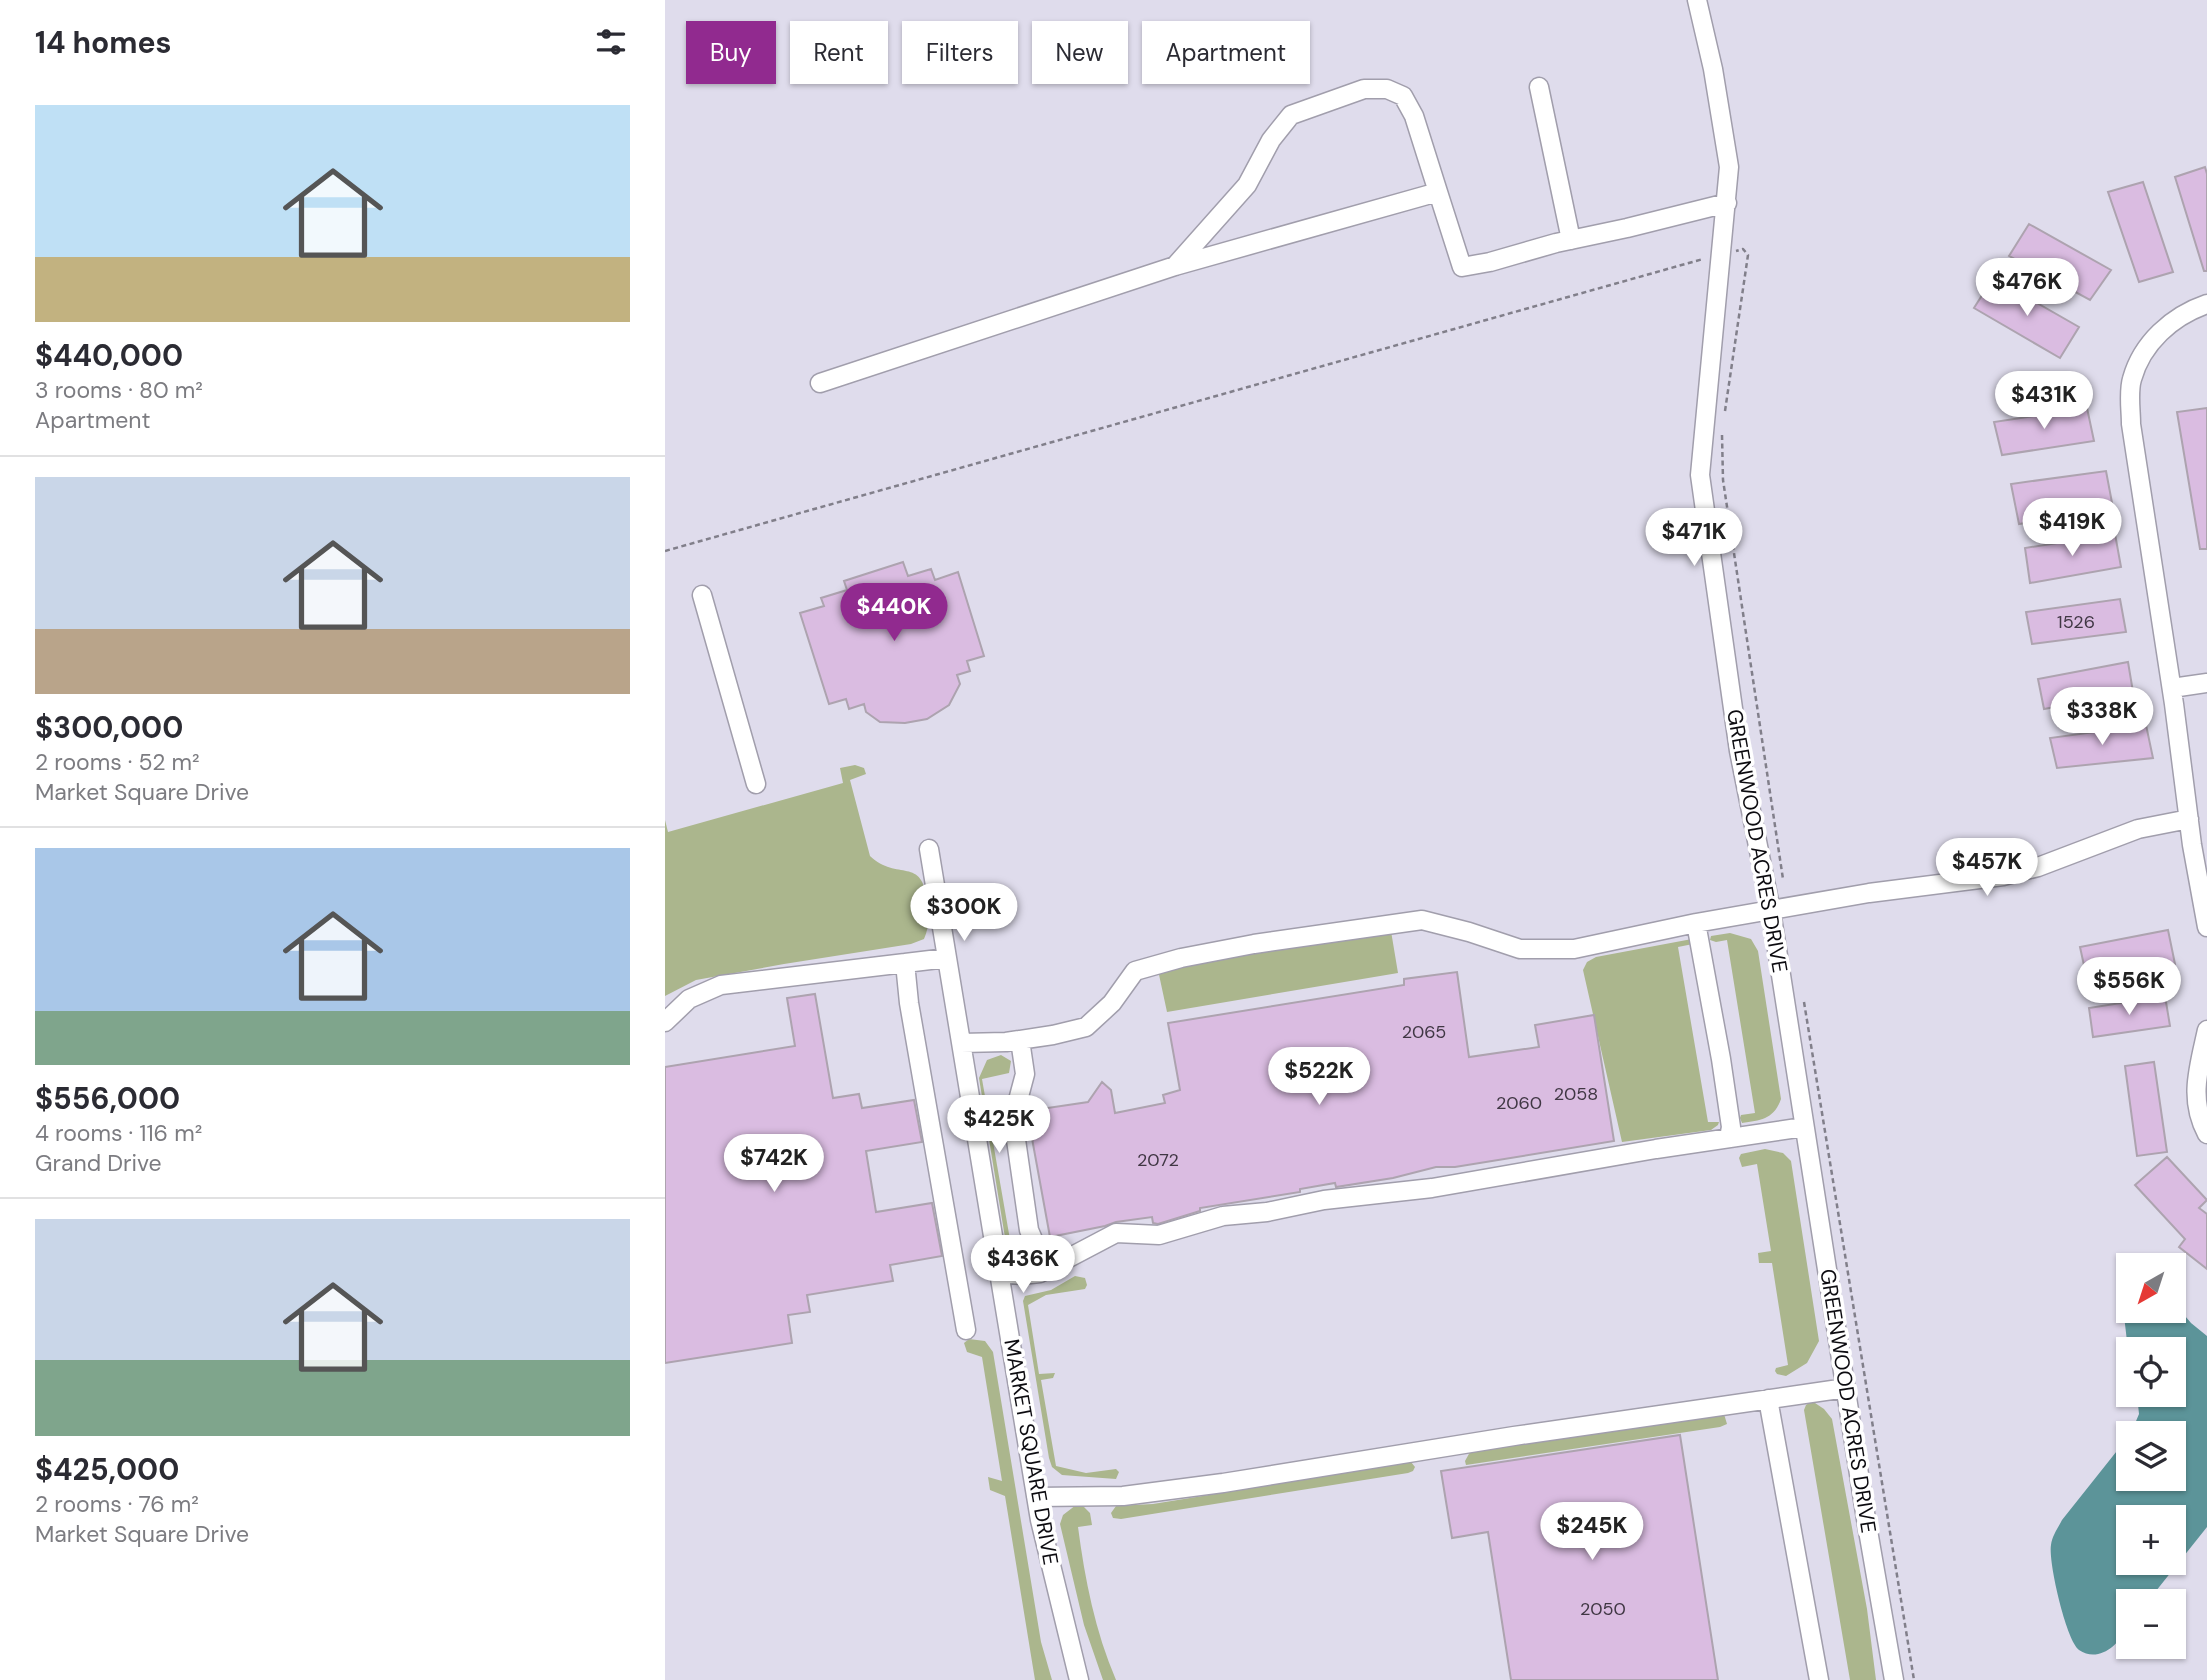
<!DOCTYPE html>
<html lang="en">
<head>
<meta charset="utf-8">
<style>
  body { margin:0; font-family:"DM Sans",sans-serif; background:#f7f7f7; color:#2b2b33; height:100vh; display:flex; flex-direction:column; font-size:26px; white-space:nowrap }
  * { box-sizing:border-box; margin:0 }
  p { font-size:23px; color:#7c7c81 }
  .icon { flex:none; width:38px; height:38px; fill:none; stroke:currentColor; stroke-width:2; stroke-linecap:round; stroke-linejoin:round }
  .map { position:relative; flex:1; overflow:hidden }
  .panel { display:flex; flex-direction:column; background:#fff; width:665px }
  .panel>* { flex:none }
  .banner { position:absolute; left:21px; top:21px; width:665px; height:63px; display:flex; gap:14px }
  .needle { width:46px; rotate:219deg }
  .fabs { position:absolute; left:1451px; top:1253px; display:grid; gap:14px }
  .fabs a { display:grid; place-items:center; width:70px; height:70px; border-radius:0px; background:#fff; box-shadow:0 2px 5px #0004; font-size:35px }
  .price { position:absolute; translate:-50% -60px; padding:0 16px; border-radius:24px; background:#fff; color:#222; font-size:23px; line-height:46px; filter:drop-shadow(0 2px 4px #0008) }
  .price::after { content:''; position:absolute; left:50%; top:42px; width:21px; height:16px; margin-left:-10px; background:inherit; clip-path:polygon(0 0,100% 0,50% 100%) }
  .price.current { background:#912a8f; color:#fff }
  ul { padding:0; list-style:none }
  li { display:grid; align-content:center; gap:14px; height:371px; padding:0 35px }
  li+li { border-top:2px solid #e1e1e2 }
  li span { display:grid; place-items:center; height:217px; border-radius:0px; color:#555 }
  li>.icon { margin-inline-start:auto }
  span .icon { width:126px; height:126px; fill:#fffc; stroke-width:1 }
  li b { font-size:30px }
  h2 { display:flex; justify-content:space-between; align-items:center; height:84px; padding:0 35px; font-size:30px }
  .tag { padding:0 24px; border-radius:0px; background:#fff; box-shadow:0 2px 5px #0004; font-size:24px; line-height:63px }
  .tag.current { background:#912a8f; color:#fff }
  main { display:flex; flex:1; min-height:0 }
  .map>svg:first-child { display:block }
</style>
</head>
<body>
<main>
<section class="panel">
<h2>14 homes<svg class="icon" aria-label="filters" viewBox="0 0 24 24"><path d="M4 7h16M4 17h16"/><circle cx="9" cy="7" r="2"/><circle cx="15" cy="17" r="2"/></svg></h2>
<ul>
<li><span style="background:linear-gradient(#bfe0f5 70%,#c2b280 0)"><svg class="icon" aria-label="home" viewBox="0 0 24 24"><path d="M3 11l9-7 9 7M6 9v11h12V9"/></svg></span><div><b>$440,000</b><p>3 rooms · 80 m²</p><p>Apartment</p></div></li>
<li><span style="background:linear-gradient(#c9d6e8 70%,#b9a48a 0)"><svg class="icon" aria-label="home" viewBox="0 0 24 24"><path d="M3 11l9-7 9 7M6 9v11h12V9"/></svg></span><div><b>$300,000</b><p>2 rooms · 52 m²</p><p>Market Square Drive</p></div></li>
<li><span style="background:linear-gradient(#a9c7e8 75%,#7fa58c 0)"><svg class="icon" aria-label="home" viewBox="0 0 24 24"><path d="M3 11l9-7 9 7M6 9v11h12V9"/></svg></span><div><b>$556,000</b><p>4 rooms · 116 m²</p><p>Grand Drive</p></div></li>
<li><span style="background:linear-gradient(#c9d6e8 65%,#7fa58c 0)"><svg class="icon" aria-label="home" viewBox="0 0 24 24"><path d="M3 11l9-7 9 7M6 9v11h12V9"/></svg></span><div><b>$425,000</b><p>2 rooms · 76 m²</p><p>Market Square Drive</p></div></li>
</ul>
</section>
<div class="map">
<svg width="1542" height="1680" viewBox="0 0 1542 1680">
  <rect width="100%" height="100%" fill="#dfdcec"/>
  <path fill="#abb68d" d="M 190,765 L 199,768 L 201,774 L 185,780 L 205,856 C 232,882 258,855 262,902 C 263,916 265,926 259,939 L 246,944 L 119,964 L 31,980 L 0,996 L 0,820 L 3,832 L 178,783 L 175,768 Z
    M 726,931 L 733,973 L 502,1012 L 493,970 Z
    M 1065,933 L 1086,939 L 1093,951 L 1116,1099 C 1109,1119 1096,1120 1077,1123 L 1075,1118 L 1076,1115 L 1090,1113 L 1062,940 L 1051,942 L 1045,940 L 1046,936 Z
    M 1027,939 L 1028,944 L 1013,947 L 1043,1122 L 1054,1122 L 1053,1125 L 1046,1130 L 957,1142 L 918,970 L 922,962 L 931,957 Z
    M 336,1055 L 346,1061 L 344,1073 L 317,1079 L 347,1251 L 362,1248 L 370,1263 L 369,1266 L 349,1271 L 343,1256 L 314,1078 L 322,1060 Z
    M 1100,1149 L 1118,1153 L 1126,1161 L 1154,1341 L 1142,1363 L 1121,1376 L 1112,1374 L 1110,1371 L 1111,1368 L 1123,1365 L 1107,1263 L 1094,1263 L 1093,1253 L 1106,1251 L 1092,1164 L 1077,1167 L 1074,1158 L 1076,1154 Z
    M 410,1276 L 420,1278 L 422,1285 L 420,1289 L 381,1295 L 363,1305 L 374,1374 L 390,1373 L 388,1378 L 376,1380 L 391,1466 L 421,1473 L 451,1469 L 454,1472 L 451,1479 L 397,1475 L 387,1467 L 384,1458 L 358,1301 L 360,1296 L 386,1290 Z
    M 304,1339 L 320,1341 L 328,1352 L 376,1642 L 387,1680 L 370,1680 L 340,1496 L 325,1490 L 323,1477 L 337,1481 L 317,1357 L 302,1352 L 299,1343 Z
    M 1147,1401 L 1159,1409 L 1167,1419 L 1202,1609 L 1211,1680 L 1185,1680 L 1139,1410 L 1141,1405 Z
    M 1059,1414 L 1062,1424 L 1055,1427 L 801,1465 L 800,1461 L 805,1452 L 811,1450 Z
    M 746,1462 L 750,1467 L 748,1471 L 743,1473 L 456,1519 L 448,1518 L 446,1513 L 451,1506 L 488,1504 Z
    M 411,1505 L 419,1507 L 425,1513 L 427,1525 L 413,1527 C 420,1580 430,1631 451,1680 L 438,1680 L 419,1625 L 395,1524 L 398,1515 Z"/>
  <path fill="#5c9499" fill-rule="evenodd" d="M 1463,1266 L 1463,1311 L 1508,1311 L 1509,1303 L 1526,1323 L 1542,1336 L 1542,1527 L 1483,1601 L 1463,1601 C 1463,1609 1465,1621 1462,1628 C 1453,1646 1433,1663 1414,1650 C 1401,1640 1383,1561 1386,1545 C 1387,1536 1393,1528 1397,1520 L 1463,1437 L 1463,1479 L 1508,1479 L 1508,1433 L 1466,1433 L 1474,1414 L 1472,1395 L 1508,1395 L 1508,1349 L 1463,1350 L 1455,1281 L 1457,1269 ZM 1463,1517 L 1508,1517 L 1508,1563 L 1463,1563 Z"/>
  <path fill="#dabce1" stroke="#ada3af" stroke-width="2" d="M 1540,167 L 1542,174 L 1542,271 L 1539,271 L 1510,177 Z
    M 1478,182 L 1508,272 L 1474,282 L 1443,192 Z
    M 1364,224 L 1446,270 L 1425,300 L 1344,256 Z
    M 1328,278 L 1414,327 L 1395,358 L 1309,308 Z
    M 1422,408 L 1429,441 L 1337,455 L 1329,422 Z
    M 1542,408 L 1542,549 L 1535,549 L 1512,412 Z
    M 1441,471 L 1448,508 L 1354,524 L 1346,484 Z
    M 1450,534 L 1456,567 L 1365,583 L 1360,548 Z
    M 238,562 L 243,576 L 266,569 L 270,580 L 293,572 L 319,656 L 302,661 L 305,671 L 292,675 L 295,684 L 284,705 L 262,719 L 240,723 L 215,722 L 201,712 L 199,704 L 184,709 L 181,699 L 164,704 L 135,613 L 159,606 L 156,598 L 182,590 L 179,581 Z
    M 1455,599 L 1461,632 L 1367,644 L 1361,612 Z
    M 1463,662 L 1468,692 L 1379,709 L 1373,679 Z
    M 1481,725 L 1488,758 L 1392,768 L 1385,738 Z
    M 1503,930 L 1510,964 L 1422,979 L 1415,947 Z
    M 792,972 L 804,1057 L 874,1047 L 870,1025 L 929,1015 L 949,1141 L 790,1167 L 771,1167 L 728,1178 L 671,1187 L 670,1183 L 635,1189 L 635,1192 L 535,1208 L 535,1211 L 493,1224 L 488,1223 L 487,1217 L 451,1222 L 440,1226 L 385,1237 L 362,1111 L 423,1102 L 437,1082 L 446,1090 L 450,1113 L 500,1103 L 498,1095 L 515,1090 L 503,1023 L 739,985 L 739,979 Z
    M 150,994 L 168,1098 L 194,1094 L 197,1108 L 249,1100 L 257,1142 L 201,1151 L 211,1212 L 267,1203 L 277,1256 L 225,1265 L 228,1281 L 142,1295 L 145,1312 L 123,1315 L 127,1343 L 0,1363 L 0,1067 L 130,1046 L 122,998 Z
    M 1500,996 L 1505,1026 L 1428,1037 L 1424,1008 Z
    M 1489,1062 L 1502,1152 L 1472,1156 L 1460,1066 Z
    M 1502,1157 L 1542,1200 L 1534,1208 L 1542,1214 L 1542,1269 L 1514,1247 L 1520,1239 L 1470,1185 Z
    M 1015,1435 L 1053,1680 L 846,1680 L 823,1532 L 787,1538 L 776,1471 Z"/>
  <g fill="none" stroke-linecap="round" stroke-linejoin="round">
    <defs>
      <path id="minor" d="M 1032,0 L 1048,69 L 1064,167 L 1035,475 L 1074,751 L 1106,911 L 1201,1519 L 1229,1680
        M 874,87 L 906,240
        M 510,266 L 582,185 L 606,140 L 626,115 L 699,89 L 722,89 L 738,96 L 749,116 L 773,192
        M 1542,304 C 1507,316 1477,343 1467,379 C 1463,392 1466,410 1466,424 L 1509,704 L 1527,845 L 1542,927
        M 155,383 L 510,266 L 773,192 L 797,267 L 825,262 L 891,243 L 962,228 L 1062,203
        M 37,595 L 91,784
        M 1507,688 L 1542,683
        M 264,849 L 375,1520 L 414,1680
        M 1031,923 L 1056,1059 L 1066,1127 L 1064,1138
        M 240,963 L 244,1003 L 301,1330
        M 0,1022 L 24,999 L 56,985 L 282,958
        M 1542,1030 C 1534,1067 1523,1099 1542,1134
        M 355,1040 L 360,1074 L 348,1119 L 364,1230 L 381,1270
        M 296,1043 L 341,1042 L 388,1035 L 421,1027 L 447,1003 L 470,971 L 516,958 L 589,944 L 757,920 L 804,932 L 855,949 L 909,949 L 1031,923 L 1204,893 L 1338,876 L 1373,867 L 1473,829 L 1524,819
        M 335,1273 L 356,1275 L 375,1273 L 451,1233 L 494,1235 L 558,1216 L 602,1212 L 659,1200 L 767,1188 L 991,1149 L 1139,1127
        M 1103,1399 L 1154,1680
        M 371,1497 L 458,1496 L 558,1483 L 849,1436 L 1181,1388"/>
    </defs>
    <use href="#minor" stroke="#a19eac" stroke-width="21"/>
    <path stroke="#817f8a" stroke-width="2.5" stroke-dasharray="5 3.5" stroke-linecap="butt" d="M 1060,411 L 1083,255 L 1078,249 L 1071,251
      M 1057,435 L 1058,480 L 1118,879
      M 0,551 L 1038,259
      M 1139,1002 L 1249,1680"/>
    <use href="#minor" stroke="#fff" stroke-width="18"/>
  </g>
  <g text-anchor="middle" stroke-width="7" stroke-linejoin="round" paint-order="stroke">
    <g font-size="18" fill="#403744">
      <text x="1411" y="628">1526</text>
      <text x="759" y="1038">2065</text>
      <text x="911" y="1100">2058</text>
      <text x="854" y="1109">2060</text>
      <text x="493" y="1166">2072</text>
      <text x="938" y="1615">2050</text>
    </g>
    <g font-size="21" fill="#0c0b10" stroke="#fff">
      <text transform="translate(1092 841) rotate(80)" y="7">GREENWOOD ACRES DRIVE</text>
      <text transform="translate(1183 1401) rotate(81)" y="7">GREENWOOD ACRES DRIVE</text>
      <text transform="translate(366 1452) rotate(80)" y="7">MARKET SQUARE DRIVE</text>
    </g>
  </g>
</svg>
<div class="fabs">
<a><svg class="needle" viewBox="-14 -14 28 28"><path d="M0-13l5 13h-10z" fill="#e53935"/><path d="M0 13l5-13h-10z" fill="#7c7c81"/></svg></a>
<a><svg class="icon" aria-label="locate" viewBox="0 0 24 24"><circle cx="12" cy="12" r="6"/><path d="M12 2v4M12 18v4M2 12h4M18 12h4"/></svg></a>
<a><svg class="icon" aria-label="layers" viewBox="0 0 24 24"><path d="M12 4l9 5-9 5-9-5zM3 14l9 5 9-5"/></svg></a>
<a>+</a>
<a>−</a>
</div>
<b class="price" style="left:1362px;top:318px">$476K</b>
<b class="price" style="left:1379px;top:431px">$431K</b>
<b class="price" style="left:1407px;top:558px">$419K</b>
<b class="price" style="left:1029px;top:568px">$471K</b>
<b class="price current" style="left:229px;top:643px">$440K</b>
<b class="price" style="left:1437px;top:747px">$338K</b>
<b class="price" style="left:1322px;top:898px">$457K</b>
<b class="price" style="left:299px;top:943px">$300K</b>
<b class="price" style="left:1464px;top:1017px">$556K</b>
<b class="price" style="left:654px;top:1107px">$522K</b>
<b class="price" style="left:334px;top:1155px">$425K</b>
<b class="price" style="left:109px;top:1194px">$742K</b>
<b class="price" style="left:358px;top:1295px">$436K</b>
<b class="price" style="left:927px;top:1562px">$245K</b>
<div class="banner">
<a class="tag current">Buy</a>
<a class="tag">Rent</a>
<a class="tag">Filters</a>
<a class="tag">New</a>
<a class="tag">Apartment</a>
</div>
</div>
</main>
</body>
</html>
